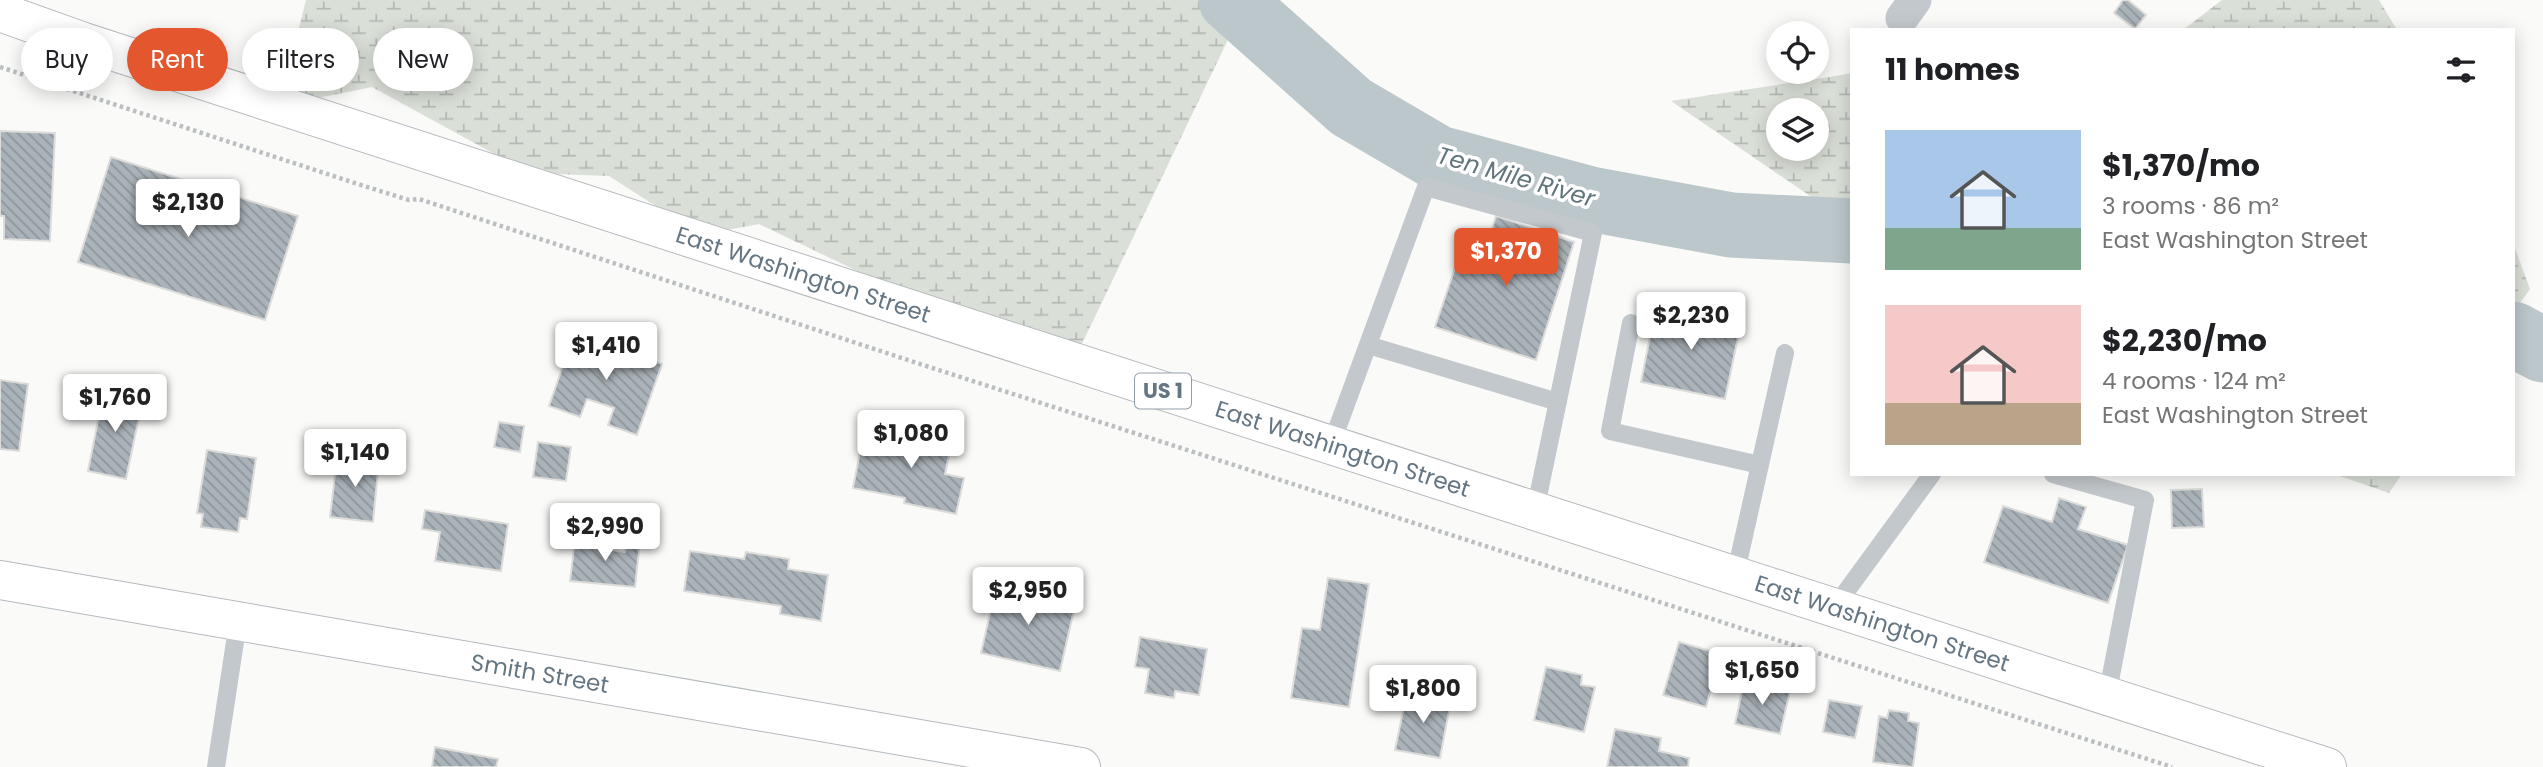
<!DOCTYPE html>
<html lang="en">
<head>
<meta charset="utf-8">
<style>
  body { margin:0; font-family:Poppins,sans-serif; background:#f6f6f6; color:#202124; height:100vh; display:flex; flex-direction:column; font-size:26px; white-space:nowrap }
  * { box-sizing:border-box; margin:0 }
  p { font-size:23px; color:#757577 }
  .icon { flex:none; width:38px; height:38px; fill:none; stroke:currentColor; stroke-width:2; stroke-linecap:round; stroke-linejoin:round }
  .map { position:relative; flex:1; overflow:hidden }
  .sheet { position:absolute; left:1850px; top:28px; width:665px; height:448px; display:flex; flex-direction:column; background:#fff; border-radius:0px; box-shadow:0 4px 18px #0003 }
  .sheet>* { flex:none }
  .hud { position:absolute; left:21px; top:28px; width:665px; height:63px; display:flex; gap:14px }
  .tools { position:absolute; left:1766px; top:21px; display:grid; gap:14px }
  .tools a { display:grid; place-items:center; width:63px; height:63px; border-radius:50%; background:#fff; box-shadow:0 4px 18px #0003; font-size:35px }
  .price { position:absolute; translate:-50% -60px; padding:0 16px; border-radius:7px; background:#fff; color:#222; font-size:23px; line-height:46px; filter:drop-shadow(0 2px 4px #0008) }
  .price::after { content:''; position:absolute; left:50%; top:42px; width:21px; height:16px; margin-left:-10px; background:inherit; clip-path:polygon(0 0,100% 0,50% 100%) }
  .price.on { background:#e4572e; color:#fff }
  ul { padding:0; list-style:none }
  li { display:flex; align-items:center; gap:21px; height:175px; padding:0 35px }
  li span { display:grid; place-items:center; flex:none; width:196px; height:140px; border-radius:0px; color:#555 }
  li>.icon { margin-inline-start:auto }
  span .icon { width:84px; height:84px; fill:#fffc; stroke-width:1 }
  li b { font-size:30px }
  h2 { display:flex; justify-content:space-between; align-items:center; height:84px; padding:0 35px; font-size:30px }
  .chip { padding:0 24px; border-radius:32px; background:#fff; box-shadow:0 4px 18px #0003; font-size:24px; line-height:63px }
  .chip.on { background:#e4572e; color:#fff }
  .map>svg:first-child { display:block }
</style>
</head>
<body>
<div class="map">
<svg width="2543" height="767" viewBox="0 0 2543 767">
  <defs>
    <pattern id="wetland-marsh" width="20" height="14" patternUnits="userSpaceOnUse" patternTransform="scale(1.75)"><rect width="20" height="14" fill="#dadfd7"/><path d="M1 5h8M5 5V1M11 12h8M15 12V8" fill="none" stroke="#b4b9b4"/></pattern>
    <pattern id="building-back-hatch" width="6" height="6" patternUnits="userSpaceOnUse" patternTransform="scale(1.75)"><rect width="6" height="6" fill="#aab3b9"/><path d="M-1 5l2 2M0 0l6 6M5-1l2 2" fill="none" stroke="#8e969c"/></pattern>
  </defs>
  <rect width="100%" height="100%" fill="#fafaf8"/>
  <path fill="url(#wetland-marsh)" fill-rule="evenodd" d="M 306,0 L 1247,0 L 1079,350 L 1033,355 L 759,224 L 701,235 L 609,176 L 529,173 L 372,87 L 313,99 L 286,80 Z
    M 2222,0 L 2379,0 L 2397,30 L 2183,30 Z
    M 1851,73 L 1851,224 L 1671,101 L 1830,77 ZM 1778,110 L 1816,110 L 1816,149 L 1778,149 Z
    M 2513,243 L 2530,289 L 2513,313 Z
    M 2334,474 L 2402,474 L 2389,493 Z"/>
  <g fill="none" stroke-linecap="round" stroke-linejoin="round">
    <path stroke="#bbc7cb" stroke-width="65" d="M 1231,0 L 1351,107 L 1438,158 L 1590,199 L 1731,225 L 1852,231
      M 2513,334 L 2543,350"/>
  </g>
  <path fill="url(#building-back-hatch)" stroke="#dcdcda" stroke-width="2" d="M 2123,0 L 2128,0 L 2146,15 L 2135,29 L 2114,13 Z
    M 0,131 L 55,133 L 50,241 L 4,239 L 4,216 L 0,216 Z
    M 111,157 L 298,216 L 265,320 L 78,262 Z
    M 1496,216 L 1574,242 L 1536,360 L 1435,327 L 1464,241 L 1486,248 Z
    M 1656,306 L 1741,323 L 1725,399 L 1641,382 Z
    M 574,334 L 662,364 L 637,435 L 608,425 L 614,408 L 587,399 L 580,417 L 549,406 Z
    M 0,380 L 28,384 L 19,451 L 0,449 Z
    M 104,390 L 143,398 L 126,479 L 88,471 Z
    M 887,421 L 920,428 L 919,435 L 952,441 L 945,474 L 964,478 L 956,514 L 904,503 L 905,498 L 853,488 L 860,451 L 880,455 Z
    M 499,422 L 524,426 L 520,452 L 494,447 Z
    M 538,442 L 571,447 L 566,481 L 533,477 Z
    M 207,450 L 256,458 L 247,519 L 240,518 L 238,532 L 201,527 L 203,514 L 197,513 Z
    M 337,457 L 379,461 L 373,522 L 330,517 Z
    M 2202,489 L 2204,527 L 2172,528 L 2171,490 Z
    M 2059,498 L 2086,507 L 2078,529 L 2128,545 L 2108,603 L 1984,562 L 2003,506 L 2052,522 Z
    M 425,510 L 508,524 L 501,571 L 435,561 L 440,532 L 422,529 Z
    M 575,539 L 612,542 L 611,550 L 625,552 L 626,539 L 640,541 L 635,587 L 570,581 Z
    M 690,551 L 744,559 L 746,552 L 789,559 L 788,569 L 828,575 L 821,621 L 780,614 L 781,606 L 684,591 Z
    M 1328,578 L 1369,584 L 1349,707 L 1291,698 L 1302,628 L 1320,630 Z
    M 997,582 L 1076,601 L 1060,671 L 981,653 Z
    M 1140,637 L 1207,649 L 1199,695 L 1175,691 L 1174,698 L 1145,693 L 1149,669 L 1135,667 Z
    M 1679,642 L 1721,654 L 1706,707 L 1663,695 Z
    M 1546,667 L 1582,675 L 1581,685 L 1595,687 L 1584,732 L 1534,720 Z
    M 1744,681 L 1790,691 L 1780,734 L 1735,724 Z
    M 1407,692 L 1451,700 L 1440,758 L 1395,750 Z
    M 1829,700 L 1862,706 L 1855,738 L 1823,732 Z
    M 1889,710 L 1909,713 L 1908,721 L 1919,723 L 1913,767 L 1873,762 L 1879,716 L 1887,718 Z
    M 1615,729 L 1661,738 L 1659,751 L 1689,758 L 1688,767 L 1607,767 Z
    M 435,747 L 498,759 L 496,767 L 432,767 Z"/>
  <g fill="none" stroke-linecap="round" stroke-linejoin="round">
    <defs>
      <g id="secondary">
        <path id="s1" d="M 0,580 L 1081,767"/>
      </g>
      <g id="primary">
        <path id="s2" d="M 0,12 L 84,42 L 2327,767"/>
      </g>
    </defs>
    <use href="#secondary" stroke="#b3babf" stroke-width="40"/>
    <use href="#primary" stroke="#b5babe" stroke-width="40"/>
    <path stroke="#bbbfc2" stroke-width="4.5" stroke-dasharray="3.5 3.5" stroke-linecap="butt" d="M 0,67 L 364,186 L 409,200 L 419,199 L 923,365 L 2172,767"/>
    <path stroke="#c3c8cc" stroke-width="18" d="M 1631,323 L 1610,431 L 1760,465
      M 1368,345 L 1558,402
      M 1331,445 L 1426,187 L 1593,233 L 1535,511
      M 2053,474 L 2145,500 L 2107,696
      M 1735,576 L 1785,353
      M 1834,608 L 1932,474
      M 216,767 L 238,622"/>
    <path stroke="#c3c8cc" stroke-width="33" d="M 1902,18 L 1915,0"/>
    <use href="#secondary" stroke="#fff" stroke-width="38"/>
    <use href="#primary" stroke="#fff" stroke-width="38"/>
  </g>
  <g text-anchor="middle" stroke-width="7" stroke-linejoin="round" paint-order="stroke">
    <rect fill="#fff" stroke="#939fa8" stroke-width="2" x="1135" y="373.5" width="56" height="35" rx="5"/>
    <g font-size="21" font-weight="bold" fill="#657683">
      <text x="1163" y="398">US 1</text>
    </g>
    <g font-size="23" fill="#657683" stroke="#fff">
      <text dy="8" stroke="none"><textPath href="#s2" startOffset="845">East Washington Street</textPath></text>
      <text dy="8" stroke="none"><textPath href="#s2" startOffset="1412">East Washington Street</textPath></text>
      <text dy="8" stroke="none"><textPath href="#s2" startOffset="1979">East Washington Street</textPath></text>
      <text dy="8" stroke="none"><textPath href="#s1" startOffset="548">Smith Street</textPath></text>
    </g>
    <g font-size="24" font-style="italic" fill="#60757c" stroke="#fff">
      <text transform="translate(1516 177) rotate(16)" y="8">Ten Mile River</text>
    </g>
  </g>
</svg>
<div class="tools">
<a><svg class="icon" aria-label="locate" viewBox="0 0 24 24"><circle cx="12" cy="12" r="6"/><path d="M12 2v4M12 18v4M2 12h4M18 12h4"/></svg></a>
<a><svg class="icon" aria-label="layers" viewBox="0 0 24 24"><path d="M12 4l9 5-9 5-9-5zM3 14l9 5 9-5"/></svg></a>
</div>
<b class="price" style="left:188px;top:239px">$2,130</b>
<b class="price on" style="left:1506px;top:288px">$1,370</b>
<b class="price" style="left:1691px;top:352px">$2,230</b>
<b class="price" style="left:606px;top:382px">$1,410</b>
<b class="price" style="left:115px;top:434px">$1,760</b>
<b class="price" style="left:911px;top:470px">$1,080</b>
<b class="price" style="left:355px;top:489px">$1,140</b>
<b class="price" style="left:605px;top:563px">$2,990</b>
<b class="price" style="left:1028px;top:627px">$2,950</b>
<b class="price" style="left:1762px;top:707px">$1,650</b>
<b class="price" style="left:1423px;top:725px">$1,800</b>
<div class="hud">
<a class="chip">Buy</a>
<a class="chip on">Rent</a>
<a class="chip">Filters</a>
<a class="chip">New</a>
</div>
<section class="sheet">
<h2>11 homes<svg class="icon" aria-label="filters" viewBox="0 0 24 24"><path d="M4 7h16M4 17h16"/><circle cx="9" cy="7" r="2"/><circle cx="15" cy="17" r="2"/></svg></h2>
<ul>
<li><span style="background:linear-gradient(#a9c7e8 70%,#7fa58c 0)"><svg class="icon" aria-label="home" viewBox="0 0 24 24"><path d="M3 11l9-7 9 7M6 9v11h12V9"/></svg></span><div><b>$1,370/mo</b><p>3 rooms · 86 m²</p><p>East Washington Street</p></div></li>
<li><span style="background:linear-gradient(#f6c9c9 70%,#b9a48a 0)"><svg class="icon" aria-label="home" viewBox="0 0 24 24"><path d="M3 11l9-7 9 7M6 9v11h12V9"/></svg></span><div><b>$2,230/mo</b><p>4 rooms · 124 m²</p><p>East Washington Street</p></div></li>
</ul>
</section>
</div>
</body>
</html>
